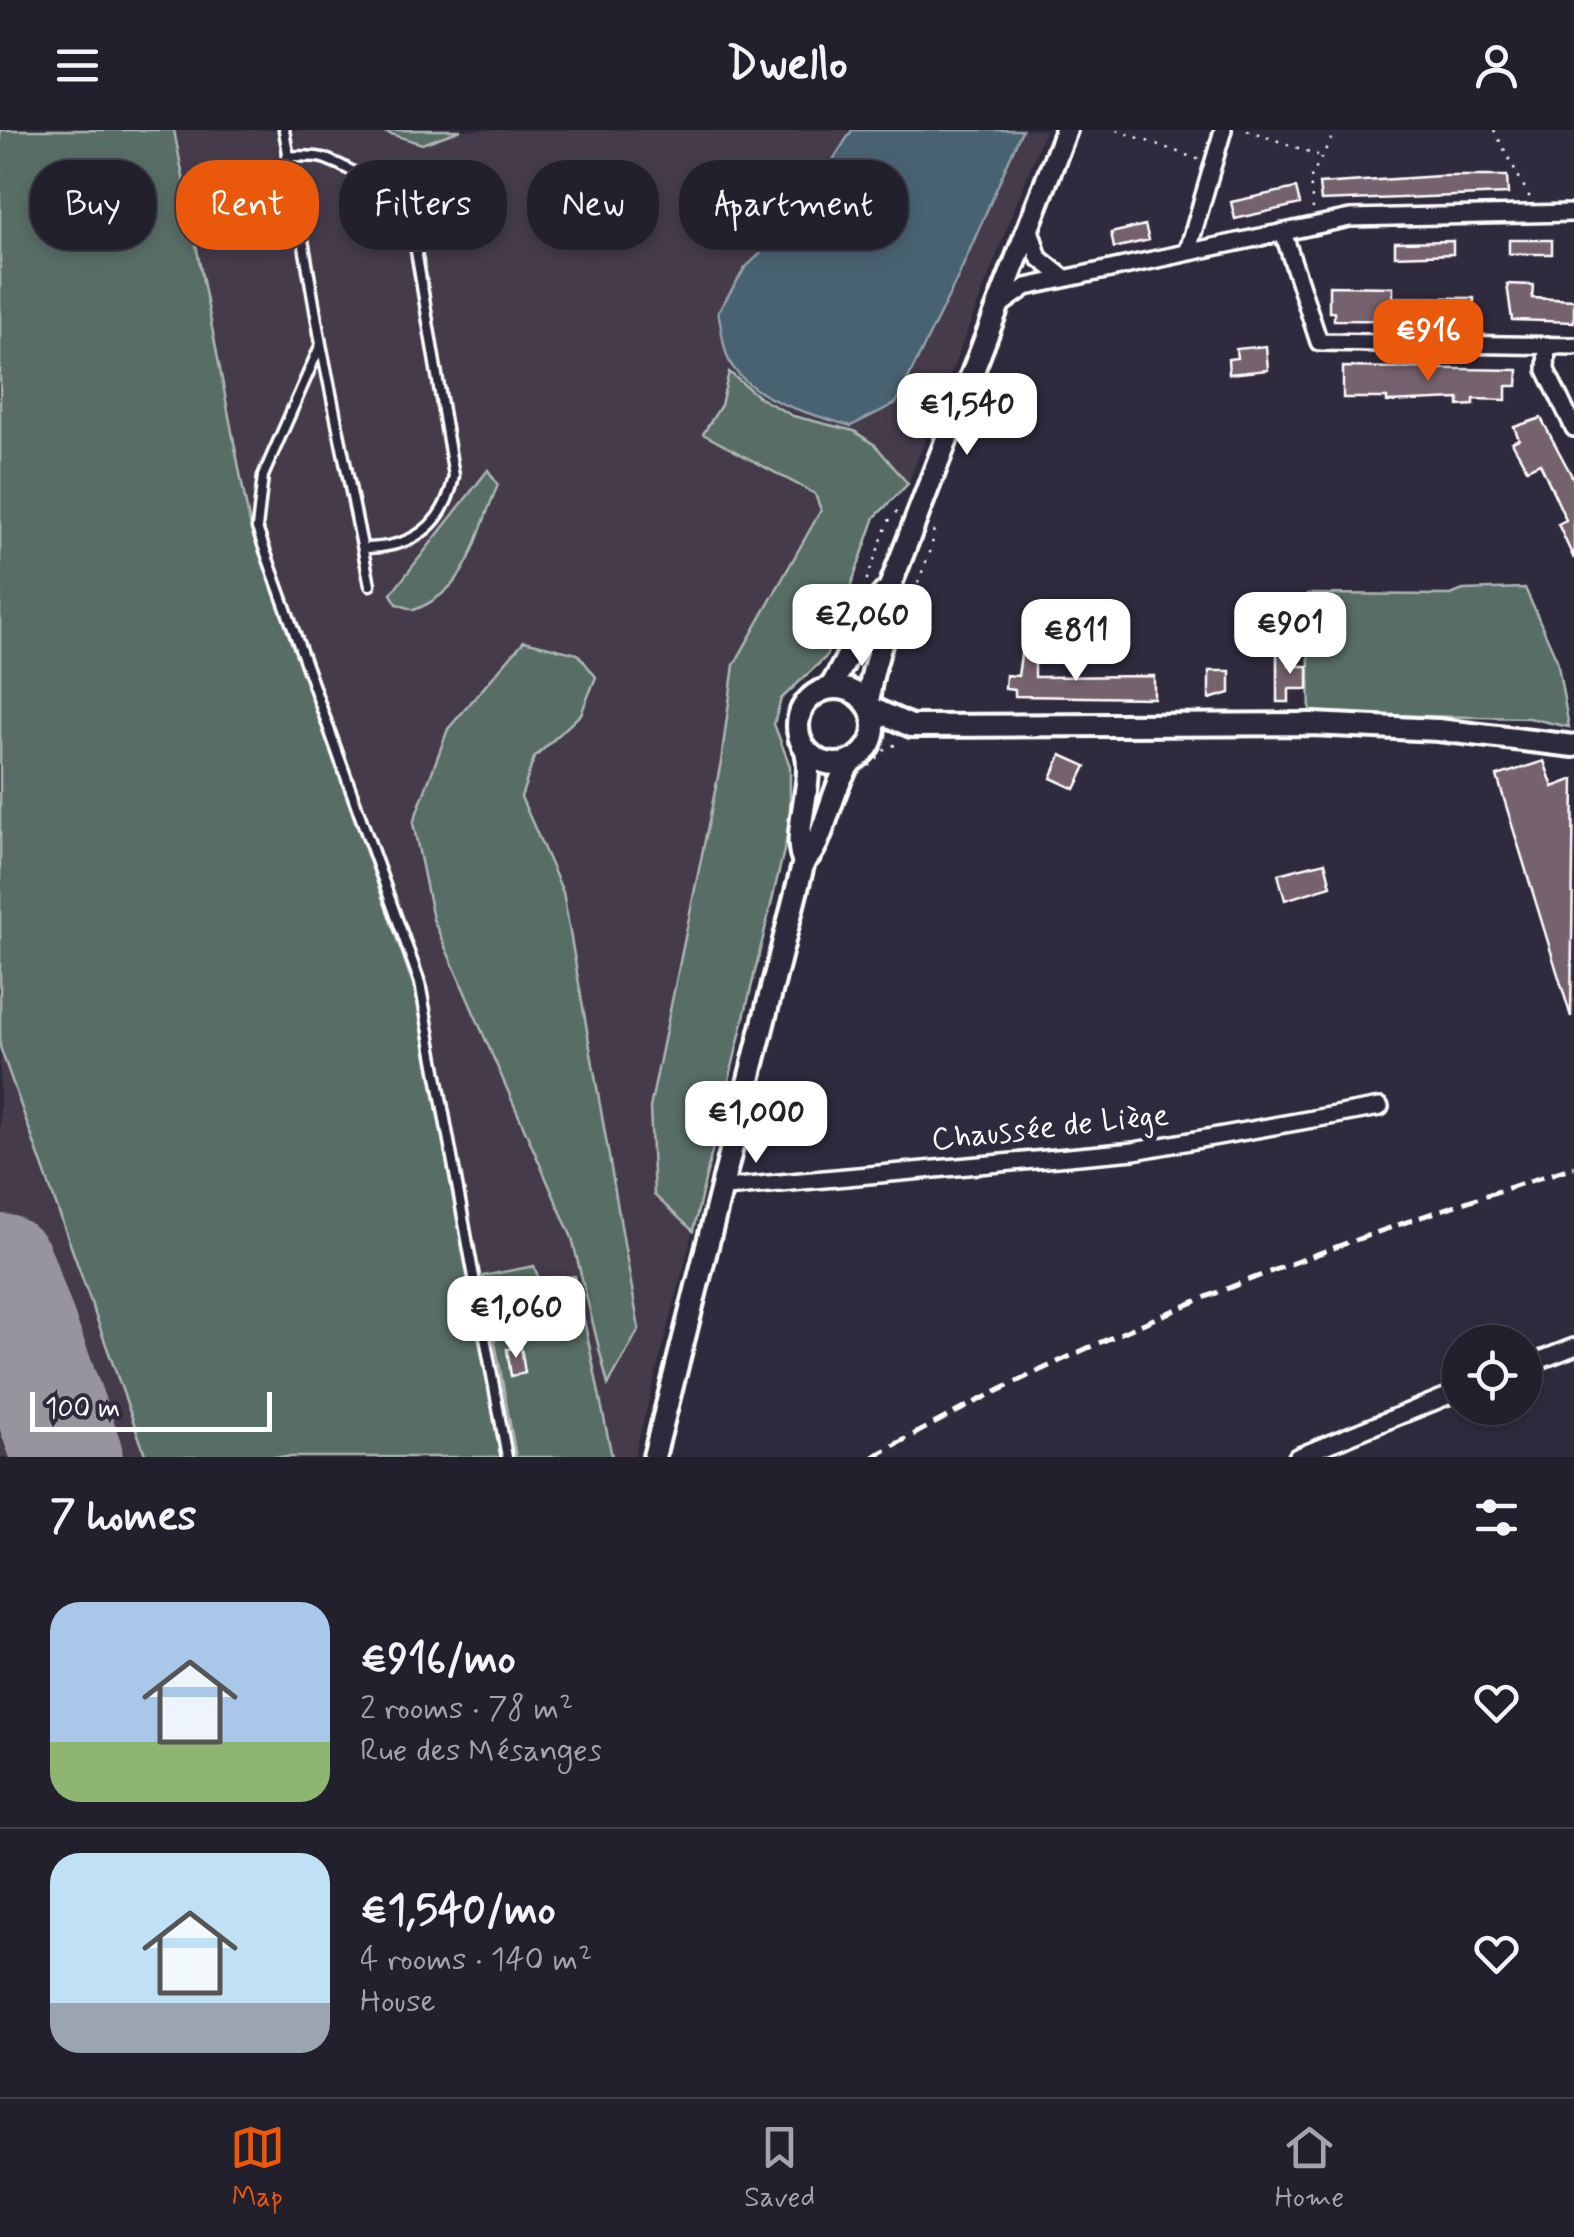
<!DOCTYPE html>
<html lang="en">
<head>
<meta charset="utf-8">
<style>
  body { margin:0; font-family:Mynerve,sans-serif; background:#2f2d3a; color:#f1f3f6; height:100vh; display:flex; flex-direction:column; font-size:38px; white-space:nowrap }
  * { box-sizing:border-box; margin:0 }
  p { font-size:32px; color:#a3a3aa }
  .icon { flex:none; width:55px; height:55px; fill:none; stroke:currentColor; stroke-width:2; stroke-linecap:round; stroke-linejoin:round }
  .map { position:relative; height:1327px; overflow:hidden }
  .sheet { display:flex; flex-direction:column; background:#23202e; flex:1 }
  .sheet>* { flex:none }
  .top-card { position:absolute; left:30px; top:30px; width:1000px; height:90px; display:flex; gap:20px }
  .buttons { position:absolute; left:1442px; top:1195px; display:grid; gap:20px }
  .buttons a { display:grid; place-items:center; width:100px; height:100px; border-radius:50%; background:#23202e; box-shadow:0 5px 15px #0003,0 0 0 2px #403e4a; font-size:50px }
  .scale { position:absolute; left:30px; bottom:25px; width:242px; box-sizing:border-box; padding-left:10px; border:5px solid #fff; border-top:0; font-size:28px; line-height:35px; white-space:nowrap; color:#fff; -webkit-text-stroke:8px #2f2a3d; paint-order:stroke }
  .price { position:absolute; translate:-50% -85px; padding:0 22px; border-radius:20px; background:#fff; color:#222; font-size:32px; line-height:65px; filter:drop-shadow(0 2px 5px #0008) }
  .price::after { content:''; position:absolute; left:50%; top:60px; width:30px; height:22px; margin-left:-15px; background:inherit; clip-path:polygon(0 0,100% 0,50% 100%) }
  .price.selected { background:#ea580c; color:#fff }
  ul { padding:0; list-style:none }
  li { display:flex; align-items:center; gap:30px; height:250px; padding:0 50px }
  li+li { border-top:2px solid #403e4a }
  li span { display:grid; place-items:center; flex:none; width:280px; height:200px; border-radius:30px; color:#555 }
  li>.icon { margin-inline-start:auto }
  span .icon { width:120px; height:120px; fill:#fffc; stroke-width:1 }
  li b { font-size:42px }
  h2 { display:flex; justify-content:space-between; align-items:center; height:120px; padding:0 50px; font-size:42px }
  .tag { padding:0 35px; border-radius:40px; background:#23202e; box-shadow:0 5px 15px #0003,0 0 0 2px #403e4a; font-size:35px; line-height:90px }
  .tag.selected { background:#ea580c; color:#fff }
  header { display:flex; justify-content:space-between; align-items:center; height:130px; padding:0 50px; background:#23202e; font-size:45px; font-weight:700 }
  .tab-bar { display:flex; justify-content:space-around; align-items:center; height:140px; border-top:2px solid #403e4a; background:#23202e; font-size:28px; color:#a3a3aa }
  .tab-bar a { display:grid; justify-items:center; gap:5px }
  .tab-bar .selected { color:#ea580c }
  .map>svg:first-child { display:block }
</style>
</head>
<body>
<header><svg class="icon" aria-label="menu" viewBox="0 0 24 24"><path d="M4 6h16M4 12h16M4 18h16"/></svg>Dwello<svg class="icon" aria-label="person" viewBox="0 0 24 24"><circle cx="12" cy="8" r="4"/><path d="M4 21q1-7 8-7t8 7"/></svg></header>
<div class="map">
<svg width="1574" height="1327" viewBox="0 0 1574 1327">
  <rect width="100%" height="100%" fill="#2f2a3d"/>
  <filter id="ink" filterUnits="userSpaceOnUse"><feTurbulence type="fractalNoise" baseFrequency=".01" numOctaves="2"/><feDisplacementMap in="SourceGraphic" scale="20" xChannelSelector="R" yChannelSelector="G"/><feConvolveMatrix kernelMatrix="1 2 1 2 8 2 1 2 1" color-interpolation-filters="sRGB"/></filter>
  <g filter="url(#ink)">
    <path fill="#443b4b" d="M 0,0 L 1045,0 L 908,354 L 875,387 L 826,527 L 781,569 L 774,594 L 790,636 L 790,695 L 693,1101 L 634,1327 L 0,1327 Z"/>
    <path fill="#596d66" stroke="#acb6b2" stroke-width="2.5" d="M 0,0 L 174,0 L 249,390 L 415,860 L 501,1327 L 146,1327 L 0,917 Z
      M 378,0 L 461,0 L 422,14 Z
      M 729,242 L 760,268 L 793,286 L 854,301 L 875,315 L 908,354 L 875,387 L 826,527 L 781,569 L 774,594 L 790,636 L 790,695 L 693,1101 L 654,1065 L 650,978 L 721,632 L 734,535 L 821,380 L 815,364 L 703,304 L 721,275 Z
      M 488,340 L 498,355 C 474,407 473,457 414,480 L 397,474 L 391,464 Z
      M 1525,458 L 1557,530 L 1569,597 L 1529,588 L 1310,584 L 1307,464 L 1451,465 L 1463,460 Z
      M 524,511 L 578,524 L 596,547 L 581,584 L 534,628 L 521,667 L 563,762 L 639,1199 L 608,1255 L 572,1108 L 433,789 L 413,693 L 448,599 Z
      M 534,1136 L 539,1149 L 575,1146 L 612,1327 L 516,1327 L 483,1146 Z"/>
    <path fill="#496272" stroke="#92a1aa" stroke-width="2.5" d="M 852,0 L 1022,0 L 958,147 L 896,273 L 851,296 C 811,284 758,273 732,236 C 723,223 722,198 718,182 L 745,138 L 795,90 Z"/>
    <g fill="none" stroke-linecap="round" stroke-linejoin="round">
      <path stroke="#97949e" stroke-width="42" d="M 49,1275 L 66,1327"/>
      <path stroke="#97949e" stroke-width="110" d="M 0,1139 L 68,1327"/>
    </g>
    <path fill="#76626d" stroke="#fff" stroke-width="2.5" d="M 1440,46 L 1507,46 L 1508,64 L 1321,71 L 1319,54 Z
      M 1296,58 L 1300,74 L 1235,89 L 1231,72 Z
      M 1145,95 L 1149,110 L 1114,118 L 1111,103 Z
      M 1509,110 L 1552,110 L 1552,124 L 1509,124 Z
      M 1453,111 L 1453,124 L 1395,126 L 1395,112 Z
      M 1507,154 L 1533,155 L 1532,168 L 1574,170 L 1574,192 L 1512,190 Z
      M 1329,156 L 1393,157 L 1393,167 L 1474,168 L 1474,191 L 1334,190 L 1334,182 L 1329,182 Z
      M 1266,216 L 1268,240 L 1229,244 L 1228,229 L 1237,228 L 1236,219 Z
      M 1343,237 L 1518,240 L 1517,256 L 1506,256 L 1506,270 L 1474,269 L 1474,275 L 1459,276 L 1459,269 L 1387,272 L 1387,268 L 1343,268 Z
      M 1541,288 L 1574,350 L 1574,429 L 1558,394 L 1566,390 L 1540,333 L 1527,339 L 1512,312 L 1519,309 L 1514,297 Z
      M 1022,518 L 1035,518 L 1035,547 L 1154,546 L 1154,568 L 1015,566 L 1015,560 L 1005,559 L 1006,545 L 1018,546 Z
      M 1289,522 L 1289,536 L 1308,536 L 1308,559 L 1289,559 L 1289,572 L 1277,572 L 1277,523 Z
      M 1209,541 L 1230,541 L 1230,563 L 1209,569 Z
      M 1061,625 L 1086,636 L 1075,659 L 1051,648 Z
      M 1544,631 L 1553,657 L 1574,649 L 1571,887 L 1497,646 Z
      M 1325,732 L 1331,756 L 1285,770 L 1278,744 Z
      M 521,1217 L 525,1243 L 511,1246 L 507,1219 Z"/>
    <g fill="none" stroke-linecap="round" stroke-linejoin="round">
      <defs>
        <path id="lane" d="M 284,0 L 321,214 L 370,455
          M 287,26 C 299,27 315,25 326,29 C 356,40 406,72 413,103 L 454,346 C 444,397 412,418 363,418
          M 321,214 L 263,346 L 257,398 L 420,853 L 507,1327"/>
        <path id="street" d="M 1029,96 L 1039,128 L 1064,148
          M 1283,102 L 1319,212 L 1574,216
          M 1188,120 L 1223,0
          M 998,177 L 1026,157 L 1350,88 L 1574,83
          M 1547,215 L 1546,240 L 1574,298
          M 725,1058 L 1134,1021 L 1380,977
          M 1525,1236 L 1574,1217
          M 1297,1327 L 1460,1261"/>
        <path id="secondary" d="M798 596a38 38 0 1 1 76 0a38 38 0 1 1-76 0Z
          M 830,558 C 846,535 870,471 889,459 L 1066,0
          M 869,577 L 911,596 L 1312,594 L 1438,600 L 1574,616
          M 869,577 C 866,540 898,483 889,459
          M 804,731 C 790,710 815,652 806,621
          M 654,1327 L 804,731 C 824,717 830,658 851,632"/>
      </defs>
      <use href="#lane" stroke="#fff" stroke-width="15"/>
      <use href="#street" stroke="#fff" stroke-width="22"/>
      <use href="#secondary" stroke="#fff" stroke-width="28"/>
      <path stroke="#fff" stroke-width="2.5" stroke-dasharray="2.5 8" stroke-linecap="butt" d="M 1117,0 L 1200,30
        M 1247,0 L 1318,25
        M 1494,0 L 1530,68
        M 1313,79 L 1310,49 L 1336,0
        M 863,460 L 888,392 L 900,378
        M 910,472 L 932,417 L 934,395
        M 788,615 C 780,587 789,564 814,550
        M 869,636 L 887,618 L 902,612"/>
      <use href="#lane" stroke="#2f2a3d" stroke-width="8"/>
      <use href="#street" stroke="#2f2a3d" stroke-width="15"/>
      <use href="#secondary" stroke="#2f2a3d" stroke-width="20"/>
      <path stroke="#fff" stroke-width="5" stroke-dasharray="15 8" stroke-linecap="butt" d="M 873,1327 C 1098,1200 1328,1114 1574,1037"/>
    </g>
  </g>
  <g text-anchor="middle" stroke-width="10" stroke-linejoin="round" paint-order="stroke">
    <g font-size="32" fill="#fff" stroke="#2f2a3d">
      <text transform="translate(1050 996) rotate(-6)" y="11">Chaussée de Liège</text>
    </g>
  </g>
</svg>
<div class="buttons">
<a><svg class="icon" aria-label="locate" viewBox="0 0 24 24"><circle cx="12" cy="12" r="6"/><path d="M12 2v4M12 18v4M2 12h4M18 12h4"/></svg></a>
</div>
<div class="scale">100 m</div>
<b class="price selected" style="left:1428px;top:254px">€916</b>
<b class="price" style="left:967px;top:328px">€1,540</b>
<b class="price" style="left:862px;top:539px">€2,060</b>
<b class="price" style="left:1290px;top:547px">€901</b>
<b class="price" style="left:1076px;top:554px">€811</b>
<b class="price" style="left:756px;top:1036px">€1,000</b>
<b class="price" style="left:516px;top:1231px">€1,060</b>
<div class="top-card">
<a class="tag">Buy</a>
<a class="tag selected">Rent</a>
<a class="tag">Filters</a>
<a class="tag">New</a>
<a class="tag">Apartment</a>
</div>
</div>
<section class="sheet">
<h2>7 homes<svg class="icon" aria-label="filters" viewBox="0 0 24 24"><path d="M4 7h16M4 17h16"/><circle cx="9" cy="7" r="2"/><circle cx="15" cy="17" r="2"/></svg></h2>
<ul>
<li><span style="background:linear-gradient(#a9c7e8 70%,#8fb573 0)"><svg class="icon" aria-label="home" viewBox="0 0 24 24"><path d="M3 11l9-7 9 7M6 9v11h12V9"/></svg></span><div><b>€916/mo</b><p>2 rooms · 78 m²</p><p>Rue des Mésanges</p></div><svg class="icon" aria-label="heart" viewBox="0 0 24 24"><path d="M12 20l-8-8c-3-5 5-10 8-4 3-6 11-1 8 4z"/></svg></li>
<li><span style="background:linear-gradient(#bfe0f5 75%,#9aa5b1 0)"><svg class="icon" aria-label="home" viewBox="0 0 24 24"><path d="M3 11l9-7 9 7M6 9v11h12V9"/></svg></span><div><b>€1,540/mo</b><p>4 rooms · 140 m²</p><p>House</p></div><svg class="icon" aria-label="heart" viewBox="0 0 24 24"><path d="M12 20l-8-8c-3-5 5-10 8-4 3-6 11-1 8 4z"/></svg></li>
</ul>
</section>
<nav class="tab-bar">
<a class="selected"><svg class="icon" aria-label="map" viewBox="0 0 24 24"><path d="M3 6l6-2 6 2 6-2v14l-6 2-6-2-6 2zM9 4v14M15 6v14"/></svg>Map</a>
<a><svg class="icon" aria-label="saved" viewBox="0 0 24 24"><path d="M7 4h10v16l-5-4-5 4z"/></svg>Saved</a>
<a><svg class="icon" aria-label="home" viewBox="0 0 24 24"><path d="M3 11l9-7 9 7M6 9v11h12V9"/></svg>Home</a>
</nav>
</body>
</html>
